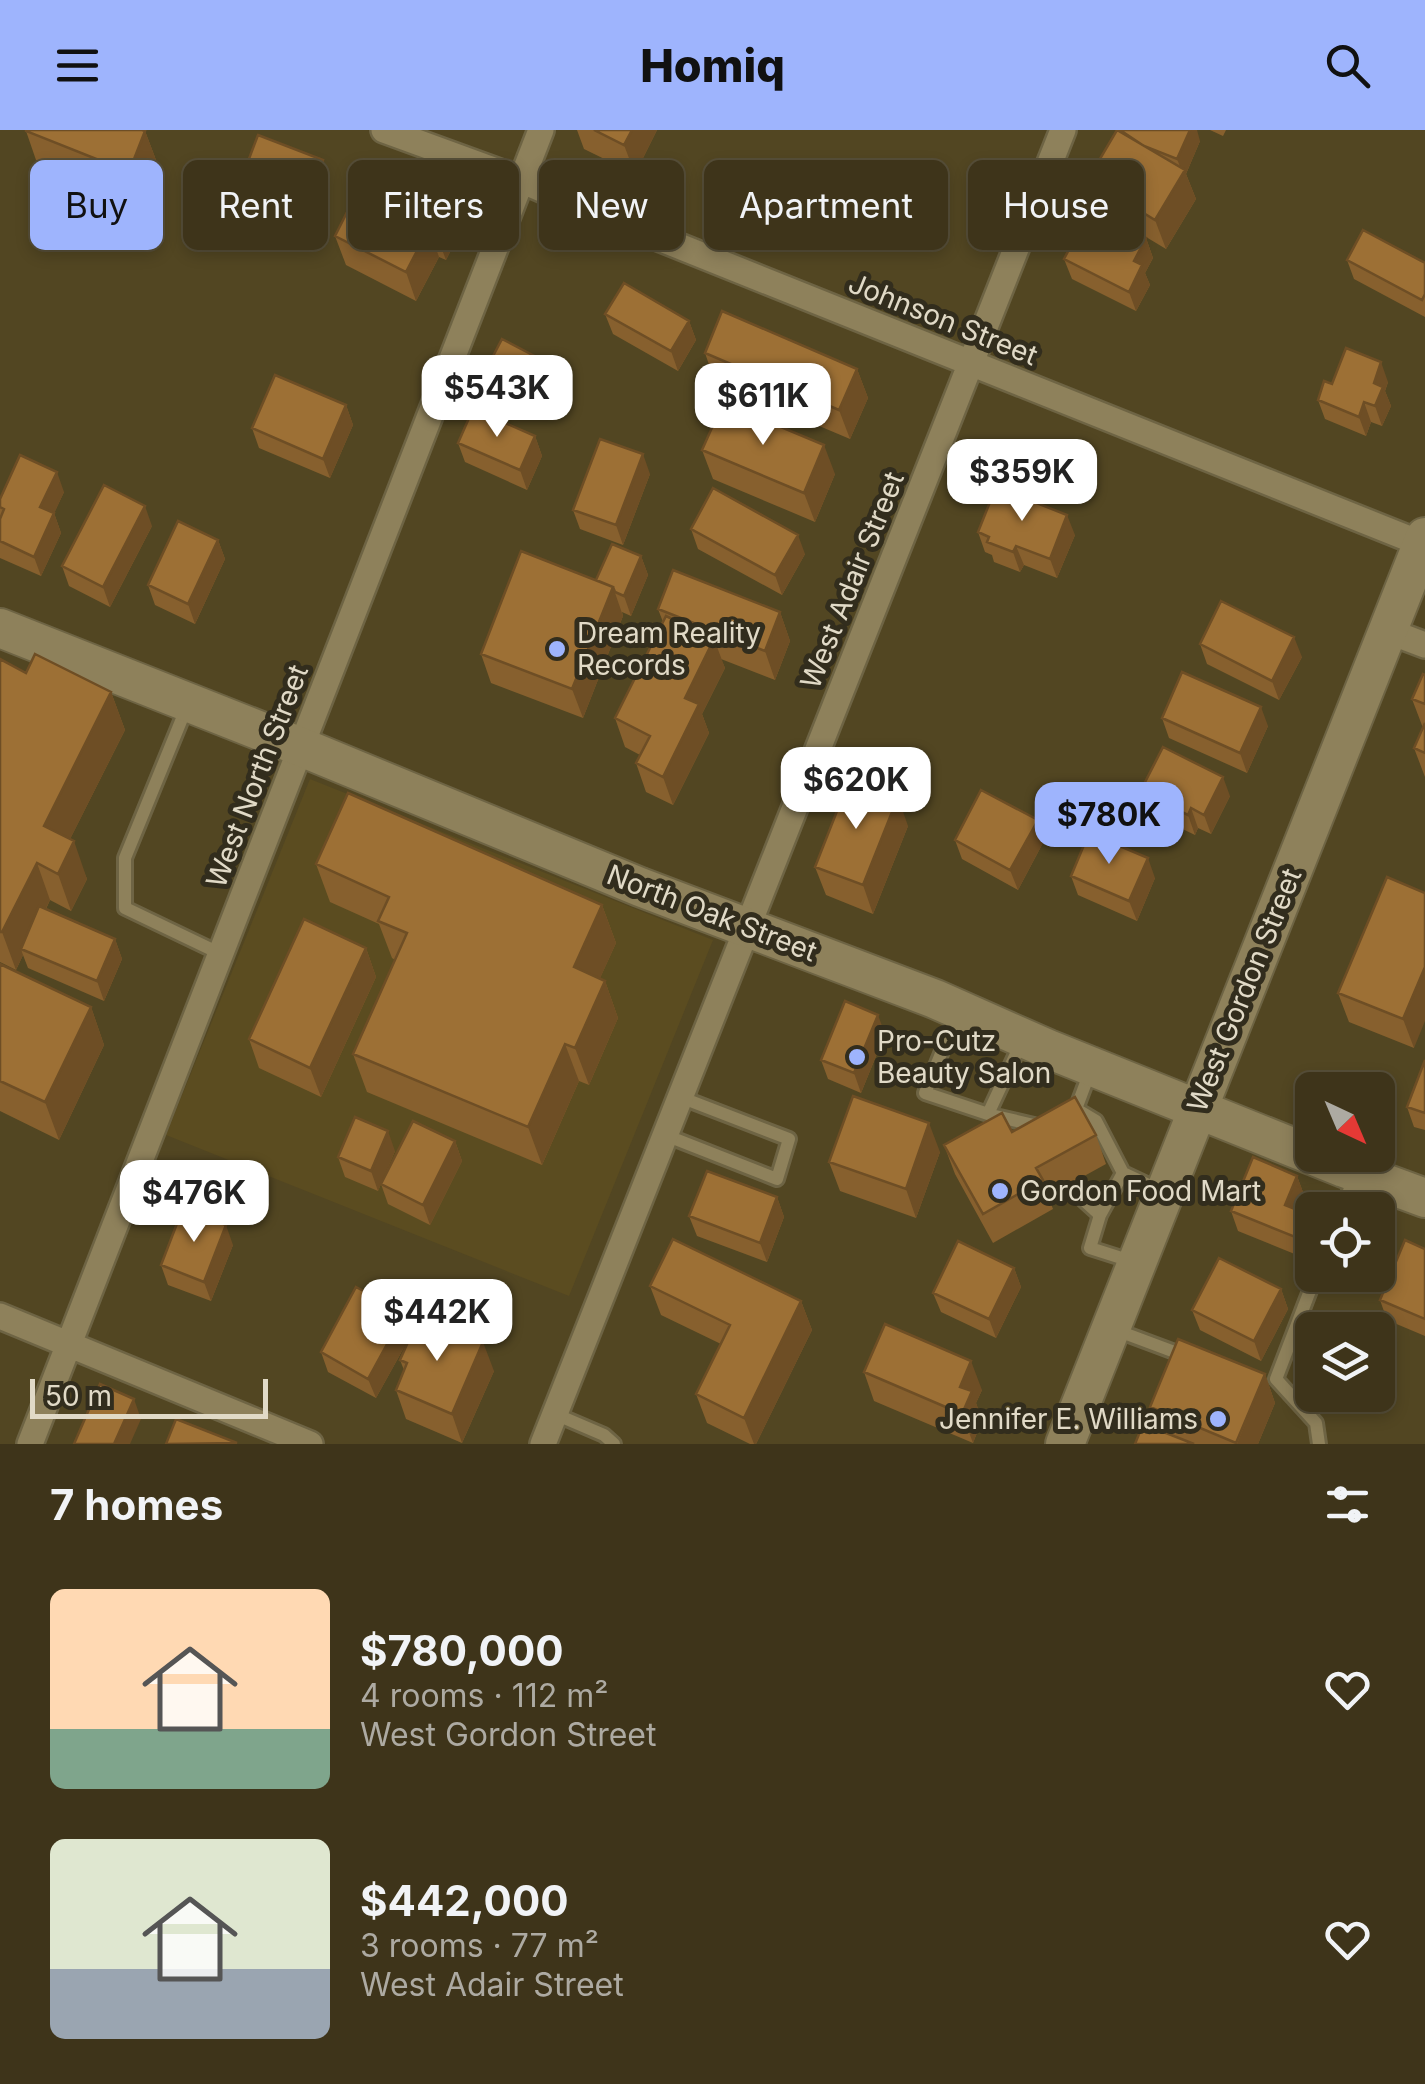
<!DOCTYPE html>
<html lang="en">
<head>
<meta charset="utf-8">
<style>
  body { margin:0; font-family:Inter,sans-serif; background:#453c23; color:#f1f3f6; height:100vh; display:flex; flex-direction:column; font-size:38px; white-space:nowrap }
  * { box-sizing:border-box; margin:0 }
  p { font-size:32px; color:#adaaa2 }
  .icon { flex:none; width:55px; height:55px; fill:none; stroke:currentColor; stroke-width:2; stroke-linecap:round; stroke-linejoin:round }
  .map { position:relative; height:1314px; overflow:hidden }
  .sheet { display:flex; flex-direction:column; background:#3e341a; flex:1 }
  .sheet>* { flex:none }
  .banner { position:absolute; left:30px; top:30px; width:1365px; height:90px; display:flex; gap:20px }
  .needle { width:65px; rotate:136deg }
  .tools { position:absolute; left:1295px; top:942px; display:grid; gap:20px }
  .tools a { display:grid; place-items:center; width:100px; height:100px; border-radius:15px; background:#3e341a; box-shadow:0 5px 15px #0003,0 0 0 2px #574f39; font-size:50px }
  .scale { position:absolute; left:30px; bottom:25px; width:238px; box-sizing:border-box; padding-left:10px; border:5px solid #e1dac7; border-top:0; font-size:28px; line-height:35px; white-space:nowrap; color:#e1dac7; -webkit-text-stroke:8px #322d1d; paint-order:stroke }
  .price { position:absolute; translate:-50% -85px; padding:0 22px; border-radius:20px; background:#fff; color:#222; font-size:32px; line-height:65px; filter:drop-shadow(0 2px 5px #0008) }
  .price::after { content:''; position:absolute; left:50%; top:60px; width:30px; height:22px; margin-left:-15px; background:inherit; clip-path:polygon(0 0,100% 0,50% 100%) }
  .price.active { background:#9eb4fd; color:#111 }
  ul { padding:0; list-style:none }
  li { display:flex; align-items:center; gap:30px; height:250px; padding:0 50px }
  li span { display:grid; place-items:center; flex:none; width:280px; height:200px; border-radius:15px; color:#555 }
  li>.icon { margin-inline-start:auto }
  span .icon { width:120px; height:120px; fill:#fffc; stroke-width:1 }
  li b { font-size:42px }
  h2 { display:flex; justify-content:space-between; align-items:center; height:120px; padding:0 50px; font-size:42px }
  .chip { padding:0 35px; border-radius:15px; background:#3e341a; box-shadow:0 5px 15px #0003,0 0 0 2px #574f39; font-size:35px; line-height:90px }
  .chip.active { background:#9eb4fd; color:#111 }
  header { display:flex; justify-content:space-between; align-items:center; height:130px; padding:0 50px; background:#9eb4fd; color:#111; font-size:45px; font-weight:800 }
  .map>svg:first-child { display:block }
</style>
</head>
<body>
<header><svg class="icon" aria-label="menu" viewBox="0 0 24 24"><path d="M4 6h16M4 12h16M4 18h16"/></svg>Homiq<svg class="icon" aria-label="search" viewBox="0 0 24 24"><circle cx="10" cy="10" r="6"/><path d="M15 15l6 6"/></svg></header>
<div class="map">
<svg width="1425" height="1314" viewBox="0 0 1425 1314">
  <rect width="100%" height="100%" fill="#524622"/>
  <path fill="#5b4c20" d="M 310,649 L 713,810 L 569,1166 L 166,1005 Z"/>
  <g fill="none" stroke-linecap="round" stroke-linejoin="round">
    <defs>
      <path id="lane" d="M 188,574 L 125,728 L 125,778 L 221,824
        M 958,882 L 925,963 L 988,984 L 1022,911
        M 1076,979 L 1096,991 L 1123,1043
        M 1070,982 L 1076,979 L 1091,939
        M 991,985 L 1034,995 L 1037,1000
        M 665,1005 L 777,1049 L 789,1009 L 680,967
        M 1067,1055 L 1100,1085
        M 1342,1080 L 1355,1045
        M 1134,1132 L 1090,1118 L 1100,1085 L 1123,1043 L 1161,1061
        M 1316,1145 L 1276,1249 L 1316,1293 L 1319,1314
        M 1113,1199 L 1188,1227
        M 555,1284 L 604,1305 L 614,1314"/>
      <path id="street" d="M 384,0 L 521,50 L 594,82 L 1422,414
        M 1388,501 L 1425,515
        M 0,1186 L 310,1314
        M 30,1314 L 541,0
        M 543,1314 L 1063,0"/>
      <path id="secondary" d="M 0,498 L 301,617 L 640,757 L 935,869 L 1048,919 L 1344,1038 L 1425,1068
        M 1065,1314 L 1425,407"/>
    </defs>
    <use href="#lane" stroke="#6e6444" stroke-width="18"/>
    <use href="#street" stroke="#6e6444" stroke-width="30"/>
    <use href="#secondary" stroke="#6e6444" stroke-width="42"/>
    <use href="#lane" stroke="#8e815b" stroke-width="12"/>
    <use href="#street" stroke="#8e815b" stroke-width="25"/>
    <use href="#secondary" stroke="#8e815b" stroke-width="38"/>
  </g>
  <path fill="#87602e" d="M 577,0 L 657,0 L 635,44 L 584,19 Z
    M 1117,0 L 1200,11 L 1186,44 L 1196,69 L 1166,119 L 1098,78 L 1088,49 Z
    M 1210,0 L 1226,0 L 1223,6 Z
    M 26,1 L 145,1 L 156,30 L 139,71 L 36,30 Z
    M 323,30 L 330,50 L 316,86 L 251,61 L 244,42 Z
    M 413,56 L 462,98 L 446,130 L 439,127 L 416,171 L 346,135 L 335,106 Z
    M 1146,108 L 1153,128 L 1145,143 L 1150,155 L 1136,181 L 1072,149 L 1064,129 Z
    M 1347,130 L 1425,133 L 1425,187 L 1354,149 Z
    M 605,184 L 689,191 L 696,210 L 678,241 L 613,204 Z
    M 705,223 L 857,239 L 868,268 L 850,309 L 715,252 Z
    M 563,241 L 570,261 L 556,288 L 526,273 L 518,287 L 487,270 L 480,251 Z
    M 1388,252 L 1385,261 L 1391,276 L 1382,296 L 1371,292 L 1366,306 L 1325,289 L 1318,270 L 1332,254 Z
    M 346,275 L 353,295 L 330,348 L 259,318 L 252,298 Z
    M 535,306 L 542,326 L 527,360 L 465,332 L 458,313 Z
    M 702,320 L 835,344 L 815,392 L 713,349 Z
    M 650,344 L 623,415 L 580,399 L 573,380 Z
    M 64,362 L 54,383 L 61,403 L 41,446 L 0,428 L 0,369 Z
    M 152,396 L 110,477 L 69,456 L 62,436 Z
    M 691,399 L 805,424 L 782,465 L 698,419 Z
    M 978,402 L 1075,405 L 1057,448 L 1024,435 L 1020,442 L 994,432 L 992,425 L 985,422 Z
    M 218,410 L 225,429 L 195,494 L 155,475 L 148,455 Z
    M 641,426 L 648,445 L 631,486 L 622,482 L 623,486 L 583,588 L 491,553 L 481,524 L 596,450 Z
    M 658,479 L 780,482 L 790,511 L 775,550 L 721,529 L 725,538 L 702,584 L 709,603 L 673,675 L 646,662 L 636,633 L 640,625 L 625,617 L 615,588 L 663,492 Z
    M 1200,514 L 1302,527 L 1279,570 L 1207,534 Z
    M 0,529 L 26,543 L 111,562 L 125,600 L 70,709 L 87,749 L 71,781 L 50,770 L 46,779 L 115,809 L 122,829 L 104,871 L 28,838 L 23,825 L 16,840 L 0,832 Z
    M 1425,545 L 1425,647 L 1414,618 L 1423,598 L 1412,569 Z
    M 1162,588 L 1268,596 L 1247,643 L 1169,608 Z
    M 1140,662 L 1230,666 L 1211,704 L 1198,698 L 1195,705 L 1147,682 Z
    M 1038,690 L 1045,709 L 1018,760 L 962,729 L 955,710 Z
    M 908,696 L 873,784 L 826,765 L 815,737 Z
    M 316,734 L 602,775 L 616,813 L 600,848 L 605,851 L 618,888 L 589,955 L 579,951 L 542,1035 L 367,962 L 353,924 L 395,830 L 392,828 L 379,794 L 330,772 Z
    M 1071,746 L 1155,748 L 1137,791 L 1078,765 Z
    M 1425,763 L 1414,918 L 1349,892 L 1338,863 Z
    M 366,818 L 376,847 L 321,967 L 259,938 L 249,909 Z
    M 0,834 L 91,877 L 104,915 L 59,1010 L 0,981 Z
    M 885,904 L 861,963 L 828,949 L 821,930 Z
    M 1425,930 L 1425,1000 L 1414,997 L 1407,977 Z
    M 1012,1002 L 1096,1005 L 1106,1034 L 1048,1066 L 1053,1079 L 993,1113 L 955,1044 L 944,1015 Z
    M 455,1011 L 462,1031 L 430,1095 L 388,1074 L 381,1054 Z
    M 395,1021 L 378,1061 L 345,1047 L 338,1027 Z
    M 940,1022 L 916,1088 L 840,1061 L 829,1032 Z
    M 1297,1046 L 1304,1065 L 1298,1081 L 1305,1083 L 1312,1103 L 1302,1127 L 1238,1101 L 1231,1081 Z
    M 777,1067 L 784,1087 L 767,1132 L 697,1106 L 689,1086 Z
    M 233,1115 L 211,1171 L 168,1155 L 161,1135 Z
    M 1425,1119 L 1425,1206 L 1387,1190 L 1380,1170 Z
    M 1014,1138 L 1021,1157 L 996,1208 L 941,1182 L 933,1163 Z
    M 650,1156 L 801,1171 L 812,1200 L 756,1314 L 750,1314 L 707,1293 L 696,1264 L 721,1214 L 661,1185 Z
    M 1281,1159 L 1288,1179 L 1261,1231 L 1200,1200 L 1192,1180 Z
    M 404,1183 L 412,1203 L 376,1268 L 328,1242 L 321,1222 Z
    M 400,1230 L 494,1241 L 462,1313 L 406,1289 L 396,1260 L 404,1240 Z
    M 864,1242 L 982,1260 L 976,1273 L 982,1290 L 973,1313 L 874,1271 Z
    M 1265,1244 L 1275,1273 L 1258,1314 L 1135,1314 L 1158,1300 L 1150,1277 Z"/>
  <path fill="#6e4e25" d="M 632,0 L 657,0 L 635,44 L 624,15 Z
    M 1190,0 L 1197,0 L 1200,11 L 1186,44 L 1196,69 L 1166,119 L 1155,90 L 1183,44 L 1177,29 Z
    M 145,1 L 156,30 L 139,71 L 129,42 Z
    M 323,30 L 330,50 L 316,86 L 309,66 Z
    M 452,69 L 462,98 L 446,130 L 435,101 Z
    M 429,98 L 439,127 L 416,171 L 406,142 Z
    M 1146,108 L 1153,128 L 1145,143 L 1150,155 L 1136,181 L 1129,162 L 1134,131 Z
    M 689,191 L 696,210 L 678,241 L 671,221 Z
    M 1381,232 L 1388,252 L 1385,261 L 1391,276 L 1382,296 L 1375,276 L 1374,253 Z
    M 857,239 L 868,268 L 850,309 L 839,280 Z
    M 563,241 L 570,261 L 556,288 L 548,269 Z
    M 518,253 L 526,273 L 518,287 L 511,267 Z
    M 1364,272 L 1371,292 L 1366,306 L 1359,287 Z
    M 346,275 L 353,295 L 330,348 L 323,329 Z
    M 535,306 L 542,326 L 527,360 L 520,340 Z
    M 824,315 L 835,344 L 815,392 L 804,363 Z
    M 643,324 L 650,344 L 623,415 L 616,395 Z
    M 57,342 L 64,362 L 48,397 L 40,377 Z
    M 145,376 L 152,396 L 110,477 L 103,457 Z
    M 54,383 L 61,403 L 41,446 L 34,427 Z
    M 1067,385 L 1075,405 L 1057,448 L 1050,429 Z
    M 798,405 L 805,424 L 782,465 L 775,445 Z
    M 218,410 L 225,429 L 195,494 L 188,474 Z
    M 1016,416 L 1024,435 L 1020,442 L 1013,422 Z
    M 641,426 L 648,445 L 631,486 L 624,466 Z
    M 613,457 L 623,486 L 583,588 L 572,559 Z
    M 780,482 L 790,511 L 775,550 L 765,521 Z
    M 1294,507 L 1302,527 L 1279,570 L 1272,551 Z
    M 714,509 L 725,538 L 702,584 L 709,603 L 673,675 L 663,647 L 685,568 Z
    M 111,562 L 125,600 L 58,733 L 44,696 Z
    M 1261,577 L 1268,596 L 1247,643 L 1240,623 Z
    M 1223,647 L 1230,666 L 1211,704 L 1204,685 Z
    M 898,667 L 908,696 L 873,784 L 863,755 Z
    M 1191,678 L 1198,698 L 1195,705 L 1188,685 Z
    M 1038,690 L 1045,709 L 1018,760 L 1010,740 Z
    M 74,711 L 87,749 L 71,781 L 58,744 Z
    M 1148,728 L 1155,748 L 1137,791 L 1129,771 Z
    M 37,733 L 50,770 L 25,821 L 21,819 L 23,825 L 16,840 L 2,802 Z
    M 602,775 L 616,813 L 588,875 L 574,837 Z
    M 115,809 L 122,829 L 104,871 L 97,851 Z
    M 366,818 L 376,847 L 321,967 L 310,938 Z
    M 1425,837 L 1425,891 L 1414,918 L 1403,889 Z
    M 605,851 L 618,888 L 589,955 L 575,918 Z
    M 91,877 L 104,915 L 59,1010 L 45,972 Z
    M 878,885 L 885,904 L 861,963 L 854,943 Z
    M 565,914 L 579,951 L 542,1035 L 528,997 Z
    M 929,993 L 940,1022 L 916,1088 L 906,1059 Z
    M 388,1001 L 395,1021 L 378,1061 L 371,1041 Z
    M 455,1011 L 462,1031 L 430,1095 L 423,1075 Z
    M 1297,1046 L 1304,1065 L 1292,1095 L 1285,1075 Z
    M 777,1067 L 784,1087 L 767,1132 L 760,1113 Z
    M 1305,1083 L 1312,1103 L 1302,1127 L 1295,1107 Z
    M 226,1095 L 233,1115 L 211,1171 L 204,1152 Z
    M 1014,1138 L 1021,1157 L 996,1208 L 989,1189 Z
    M 1281,1159 L 1288,1179 L 1261,1231 L 1254,1211 Z
    M 801,1171 L 812,1200 L 756,1314 L 754,1314 L 744,1288 Z
    M 404,1183 L 412,1203 L 376,1268 L 368,1249 Z
    M 1389,1208 L 1393,1218 L 1379,1242 L 1378,1227 Z
    M 483,1212 L 494,1241 L 462,1313 L 452,1284 Z
    M 971,1231 L 982,1260 L 976,1273 L 982,1290 L 973,1313 L 962,1284 L 960,1257 Z
    M 1265,1244 L 1275,1273 L 1258,1314 L 1237,1314 Z
    M 134,1269 L 141,1289 L 130,1314 L 114,1314 Z"/>
  <path fill="#9d7035" stroke="#6e4e25" stroke-width="2.5" d="M 26,0 L 142,0 L 145,1 L 129,42 L 26,1 Z
    M 594,0 L 632,0 L 624,15 Z
    M 1117,0 L 1185,40 L 1155,90 L 1088,49 Z
    M 1120,0 L 1190,0 L 1177,29 L 1144,16 Z
    M 258,5 L 323,30 L 309,66 L 244,42 Z
    M 371,35 L 413,56 L 416,51 L 452,69 L 435,101 L 429,98 L 406,142 L 335,106 Z
    M 1089,81 L 1146,108 L 1134,131 L 1142,135 L 1129,162 L 1064,129 Z
    M 1363,100 L 1425,133 L 1425,164 L 1422,170 L 1347,130 Z
    M 624,153 L 689,191 L 671,221 L 605,184 Z
    M 722,181 L 857,239 L 839,280 L 705,223 Z
    M 502,209 L 563,241 L 548,269 L 518,253 L 511,267 L 480,251 Z
    M 1346,218 L 1381,232 L 1374,253 L 1383,257 L 1375,276 L 1364,272 L 1359,287 L 1318,270 L 1324,251 L 1332,254 Z
    M 275,245 L 346,275 L 323,329 L 252,298 Z
    M 723,273 L 824,315 L 804,363 L 702,320 Z
    M 473,279 L 535,306 L 520,340 L 458,313 Z
    M 600,309 L 643,324 L 616,395 L 573,380 Z
    M 20,325 L 57,342 L 40,377 L 54,383 L 34,427 L 0,411 L 0,389 L 4,379 L 0,377 L 0,369 Z
    M 104,355 L 145,376 L 103,457 L 62,436 Z
    M 996,357 L 1067,385 L 1050,429 L 1016,416 L 1013,422 L 987,412 L 989,407 L 978,402 Z
    M 713,358 L 798,405 L 775,445 L 691,399 Z
    M 178,391 L 218,410 L 188,474 L 148,455 Z
    M 612,414 L 641,426 L 624,466 L 615,462 L 613,457 L 596,450 Z
    M 521,421 L 613,457 L 572,559 L 481,524 Z
    M 673,440 L 780,482 L 765,521 L 658,479 Z
    M 1221,471 L 1294,507 L 1272,551 L 1200,514 Z
    M 666,486 L 714,509 L 685,568 L 699,574 L 663,647 L 636,633 L 650,606 L 615,588 Z
    M 35,524 L 111,562 L 44,696 L 74,711 L 58,744 L 37,733 L 2,802 L 0,802 L 0,529 L 26,543 Z
    M 1182,542 L 1261,577 L 1240,623 L 1162,588 Z
    M 1423,544 L 1425,545 L 1425,574 L 1412,569 Z
    M 1425,593 L 1425,623 L 1414,618 Z
    M 1163,617 L 1223,647 L 1204,685 L 1191,678 L 1188,685 L 1140,662 Z
    M 850,648 L 898,667 L 863,755 L 815,737 Z
    M 981,660 L 1038,690 L 1010,740 L 955,710 Z
    M 348,663 L 602,775 L 574,837 L 605,851 L 575,918 L 565,914 L 528,997 L 353,924 L 407,803 L 378,791 L 389,767 L 316,734 Z
    M 1089,703 L 1148,728 L 1129,771 L 1071,746 Z
    M 1387,747 L 1425,763 L 1425,837 L 1403,889 L 1338,863 Z
    M 39,776 L 115,809 L 97,851 L 21,819 Z
    M 304,789 L 366,818 L 310,938 L 249,909 Z
    M 0,834 L 91,877 L 45,972 L 0,951 Z
    M 845,871 L 878,885 L 854,943 L 821,930 Z
    M 1425,930 L 1425,983 L 1407,977 Z
    M 853,966 L 929,993 L 906,1059 L 829,1032 Z
    M 1075,967 L 1096,1005 L 1036,1038 L 1043,1050 L 983,1084 L 944,1015 L 1002,983 L 1012,1002 Z
    M 355,987 L 388,1001 L 371,1041 L 338,1027 Z
    M 413,991 L 455,1011 L 423,1075 L 381,1054 Z
    M 1253,1027 L 1297,1046 L 1285,1075 L 1305,1083 L 1295,1107 L 1231,1081 Z
    M 707,1041 L 777,1067 L 760,1113 L 689,1086 Z
    M 183,1078 L 226,1095 L 204,1152 L 161,1135 Z
    M 673,1109 L 801,1171 L 744,1288 L 696,1264 L 730,1195 L 650,1156 Z
    M 1405,1110 L 1425,1119 L 1425,1189 L 1380,1170 Z
    M 958,1111 L 1014,1138 L 989,1189 L 933,1163 Z
    M 1219,1128 L 1281,1159 L 1254,1211 L 1192,1180 Z
    M 356,1157 L 404,1183 L 368,1249 L 321,1222 Z
    M 420,1185 L 483,1212 L 452,1284 L 396,1260 L 407,1233 L 400,1230 Z
    M 885,1194 L 971,1231 L 960,1257 L 972,1261 L 962,1284 L 864,1242 Z
    M 1367,1195 L 1376,1200 L 1364,1200 Z
    M 1378,1201 L 1389,1208 L 1378,1227 Z
    M 1178,1209 L 1265,1244 L 1236,1313 L 1150,1277 Z
    M 100,1254 L 134,1269 L 114,1314 L 74,1314 Z
    M 176,1289 L 237,1313 L 166,1314 Z
    M 1143,1294 L 1194,1314 L 1135,1314 Z"/>
  <g fill="#9eb4fd" stroke="#322d1d" stroke-width="4">
    <circle cx="557" cy="519" r="10"/>
    <circle cx="857" cy="927" r="10"/>
    <circle cx="1000" cy="1061" r="10"/>
    <circle cx="1218" cy="1289" r="10"/>
  </g>
  <g text-anchor="middle" stroke-width="10" stroke-linejoin="round" paint-order="stroke">
    <g font-size="28" fill="#e1dac7" stroke="#322d1d">
      <text transform="translate(943 189) rotate(22)" y="10">Johnson Street</text>
      <text transform="translate(852 450) rotate(-68)" y="10">West Adair Street</text>
      <text transform="translate(257 646) rotate(-69)" y="10">West North Street</text>
      <text transform="translate(712 783) rotate(21)" y="10">North Oak Street</text>
      <text transform="translate(1244 860) rotate(-68)" y="10">West Gordon Street</text>
    </g>
    <g font-size="28" fill="#e1dac7" stroke="#322d1d" text-anchor="start">
      <text x="577" y="513">Dream Reality<tspan x="577" dy="32">Records</tspan></text>
      <text x="877" y="921">Pro-Cutz<tspan x="877" dy="32">Beauty Salon</tspan></text>
      <text x="1020" y="1071">Gordon Food Mart</text>
      <text x="1198" y="1299" text-anchor="end">Jennifer E. Williams</text>
    </g>
  </g>
</svg>
<div class="tools">
<a><svg class="needle" viewBox="-14 -14 28 28"><path d="M0-13l5 13h-10z" fill="#e53935"/><path d="M0 13l5-13h-10z" fill="#adaaa2"/></svg></a>
<a><svg class="icon" aria-label="locate" viewBox="0 0 24 24"><circle cx="12" cy="12" r="6"/><path d="M12 2v4M12 18v4M2 12h4M18 12h4"/></svg></a>
<a><svg class="icon" aria-label="layers" viewBox="0 0 24 24"><path d="M12 4l9 5-9 5-9-5zM3 14l9 5 9-5"/></svg></a>
</div>
<div class="scale">50 m</div>
<b class="price" style="left:497px;top:310px">$543K</b>
<b class="price" style="left:763px;top:318px">$611K</b>
<b class="price" style="left:1022px;top:394px">$359K</b>
<b class="price" style="left:856px;top:702px">$620K</b>
<b class="price active" style="left:1109px;top:737px">$780K</b>
<b class="price" style="left:194px;top:1115px">$476K</b>
<b class="price" style="left:437px;top:1234px">$442K</b>
<div class="banner">
<a class="chip active">Buy</a>
<a class="chip">Rent</a>
<a class="chip">Filters</a>
<a class="chip">New</a>
<a class="chip">Apartment</a>
<a class="chip">House</a>
</div>
</div>
<section class="sheet">
<h2>7 homes<svg class="icon" aria-label="filters" viewBox="0 0 24 24"><path d="M4 7h16M4 17h16"/><circle cx="9" cy="7" r="2"/><circle cx="15" cy="17" r="2"/></svg></h2>
<ul>
<li><span style="background:linear-gradient(#ffd9b3 70%,#7fa58c 0)"><svg class="icon" aria-label="home" viewBox="0 0 24 24"><path d="M3 11l9-7 9 7M6 9v11h12V9"/></svg></span><div><b>$780,000</b><p>4 rooms · 112 m²</p><p>West Gordon Street</p></div><svg class="icon" aria-label="heart" viewBox="0 0 24 24"><path d="M12 20l-8-8c-3-5 5-10 8-4 3-6 11-1 8 4z"/></svg></li>
<li><span style="background:linear-gradient(#dfe7d0 65%,#9aa5b1 0)"><svg class="icon" aria-label="home" viewBox="0 0 24 24"><path d="M3 11l9-7 9 7M6 9v11h12V9"/></svg></span><div><b>$442,000</b><p>3 rooms · 77 m²</p><p>West Adair Street</p></div><svg class="icon" aria-label="heart" viewBox="0 0 24 24"><path d="M12 20l-8-8c-3-5 5-10 8-4 3-6 11-1 8 4z"/></svg></li>
</ul>
</section>
</body>
</html>
